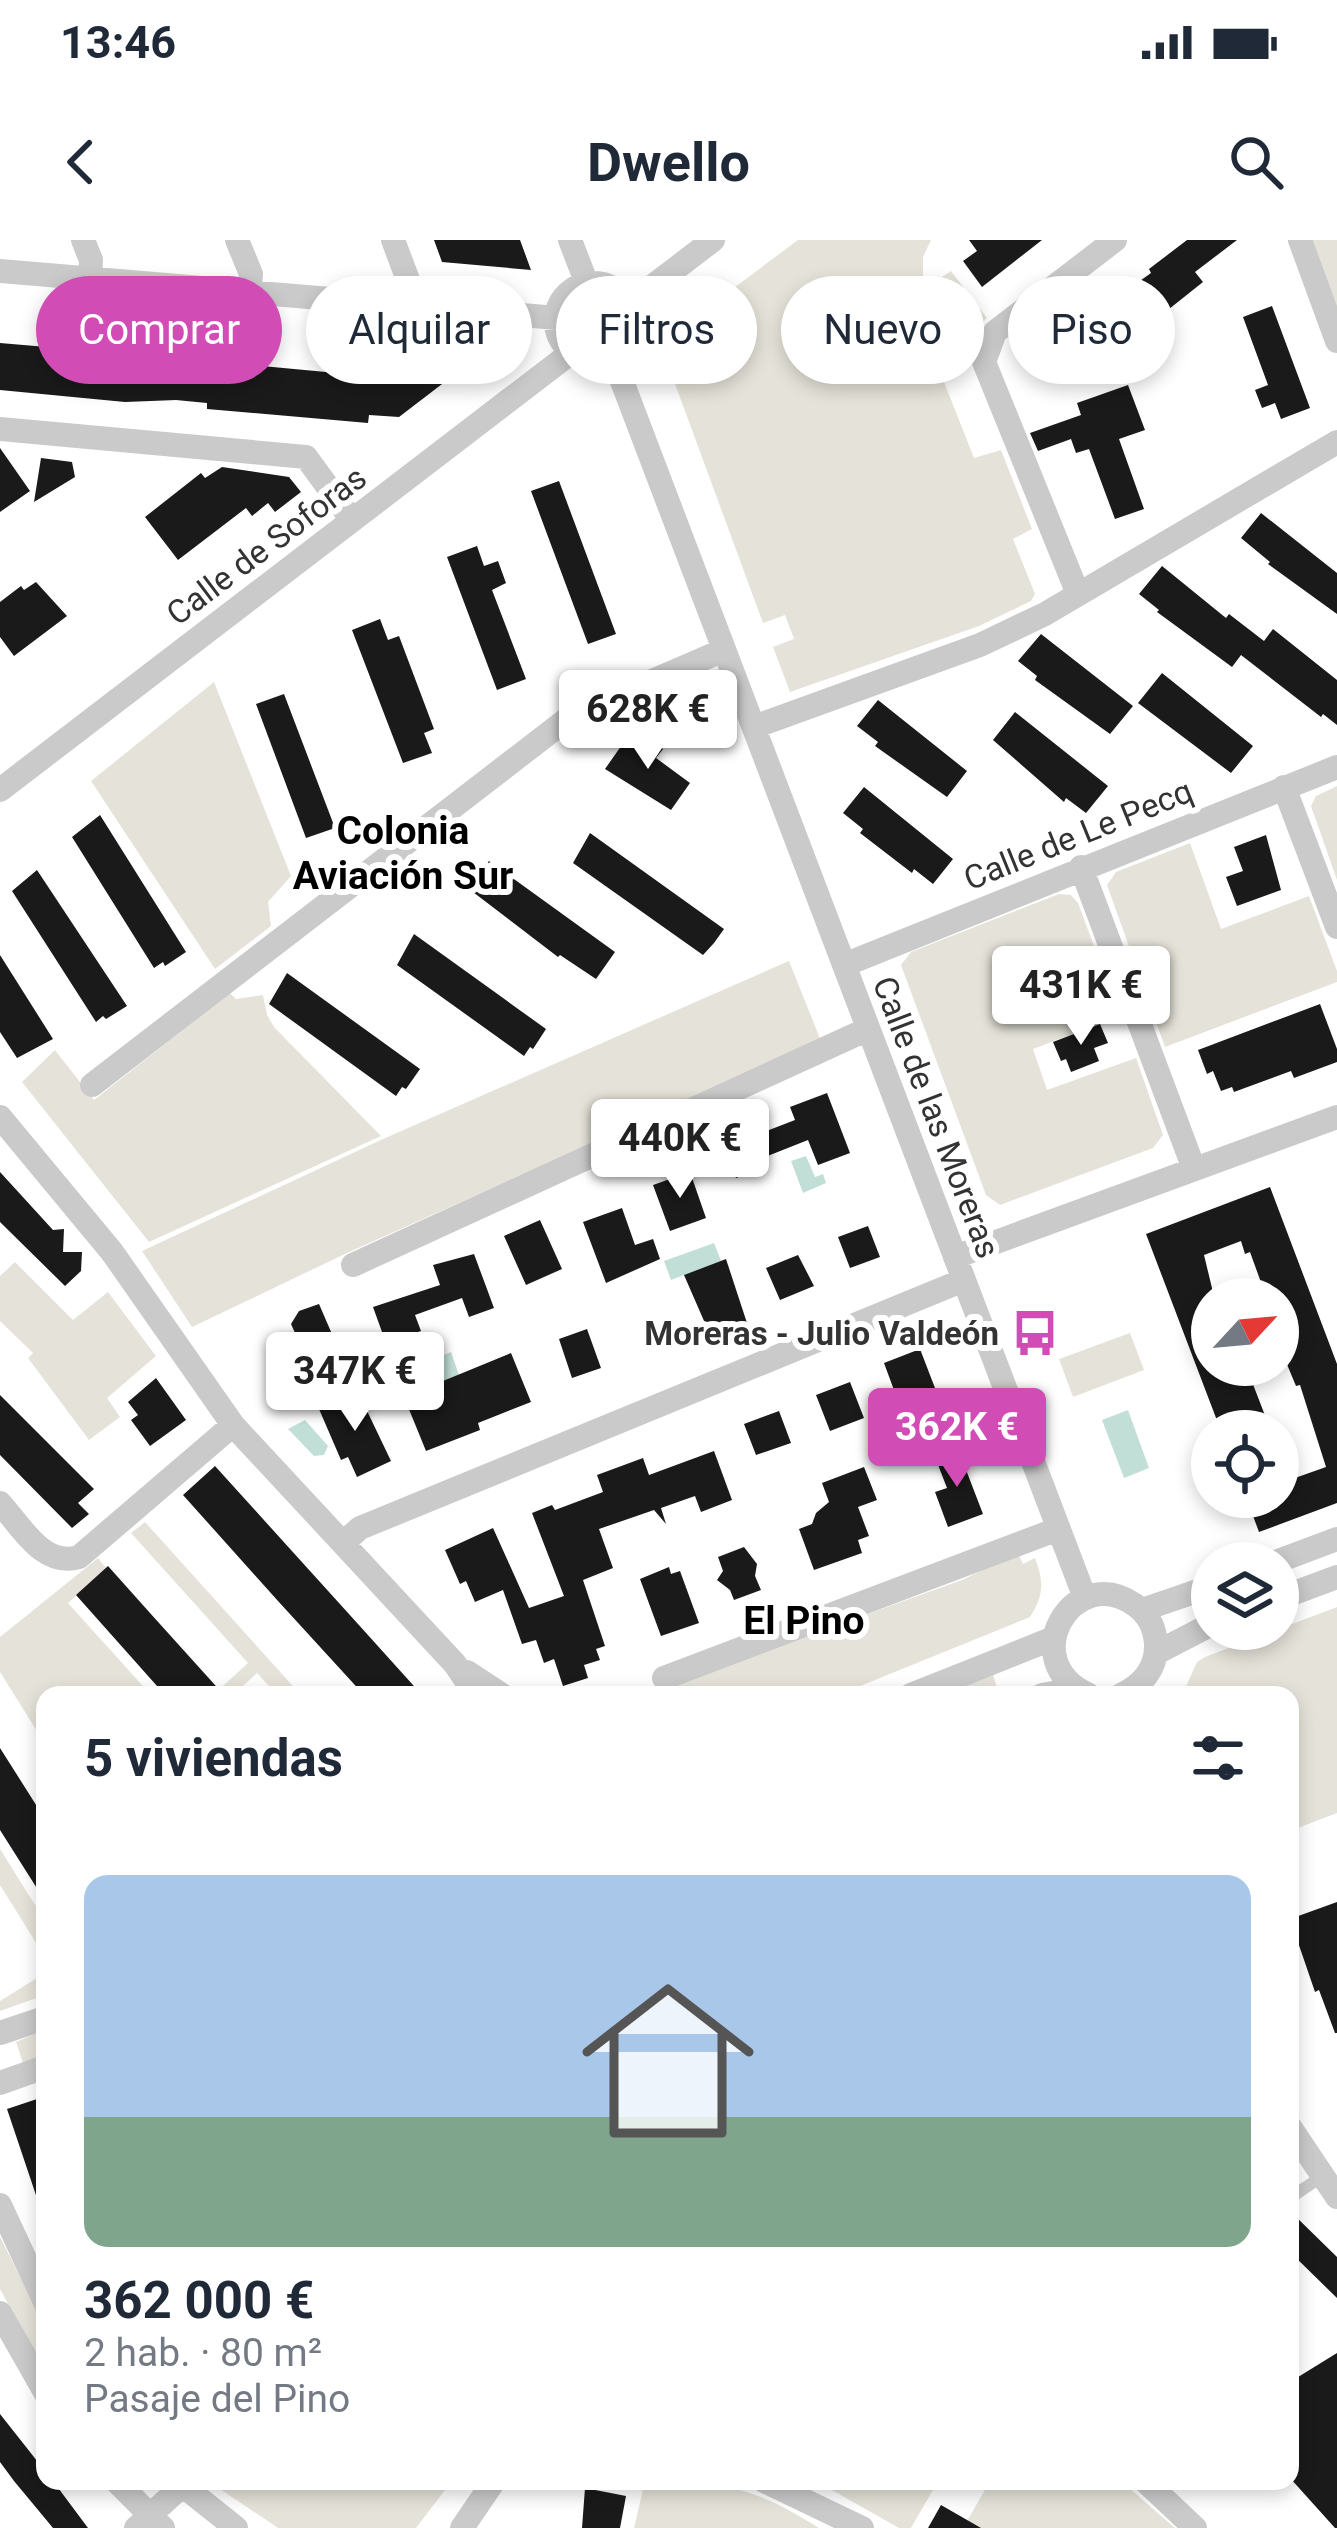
<!DOCTYPE html>
<html lang="es">
<head>
<meta charset="utf-8">
<style>
  body { margin:0; font-family:Roboto,sans-serif; background:#f6f6f7; color:#1f2937; height:100vh; display:flex; flex-direction:column; font-size:45px; white-space:nowrap }
  * { box-sizing:border-box; margin:0 }
  p { font-size:39px; color:#747a83 }
  .icon { flex:none; width:66px; height:66px; fill:none; stroke:currentColor; stroke-width:2; stroke-linecap:round; stroke-linejoin:round }
  .map { position:relative; flex:1; overflow:hidden }
  .details { position:absolute; left:36px; top:1446px; width:1263px; height:804px; display:flex; flex-direction:column; background:#fff; border-radius:24px; box-shadow:0 6px 18px #0003 }
  .details>* { flex:none }
  .banner { position:absolute; left:36px; top:36px; width:1266px; height:108px; display:flex; gap:24px }
  .needle { width:78px; rotate:64deg }
  .fabs { position:absolute; left:1191px; top:1038px; display:grid; gap:24px }
  .fabs a { display:grid; place-items:center; width:108px; height:108px; border-radius:50%; background:#fff; box-shadow:0 6px 18px #0003; font-size:60px }
  .price { position:absolute; translate:-50% -102px; padding:0 27px; border-radius:12px; background:#fff; color:#222; font-size:39px; line-height:78px; filter:drop-shadow(0 3px 6px #0008) }
  .price::after { content:''; position:absolute; left:50%; top:72px; width:36px; height:27px; margin-left:-18px; background:inherit; clip-path:polygon(0 0,100% 0,50% 100%) }
  .price.selected { background:#d24cb5; color:#fff }
  ul { padding:0; list-style:none }
  li { display:grid; align-content:center; gap:24px; height:636px; padding:0 48px }
  li span { display:grid; place-items:center; height:372px; border-radius:24px; color:#555 }
  li>.icon { margin-inline-start:auto }
  span .icon { width:216px; height:216px; fill:#fffc; stroke-width:1 }
  li b { font-size:51px }
  h2 { display:flex; justify-content:space-between; align-items:center; height:144px; padding:0 48px; font-size:51px }
  .chip { padding:0 42px; border-radius:54px; background:#fff; box-shadow:0 6px 18px #0003; font-size:42px; line-height:108px }
  .chip.selected { background:#d24cb5; color:#fff }
  .status { display:flex; justify-content:space-between; align-items:center; height:84px; padding:0 60px; background:#fff; direction:ltr }
  .status svg { height:33px; fill:currentColor }
  header { display:flex; justify-content:space-between; align-items:center; height:156px; padding:0 48px; background:#fff; font-size:54px; font-weight:700 }
  .map>svg:first-child { display:block }
</style>
</head>
<body>
<div class="status"><b>13:46</b><svg viewBox="0 0 49 12"><path d="M0 12V9h3v3zM5 12V6h3v6zM10 12V3h3v9zM15 12V0h3v12zM26 1h20v11H26zM47 4h2v5h-2z"/></svg></div>
<header><svg class="icon" aria-label="back" viewBox="0 0 24 24"><path d="M15 5l-7 7 7 7"/></svg>Dwello<svg class="icon" aria-label="search" viewBox="0 0 24 24"><circle cx="10" cy="10" r="6"/><path d="M15 15l6 6"/></svg></header>
<div class="map">
<svg width="1337" height="2288" viewBox="0 0 1337 2288">
  <rect width="100%" height="100%" fill="#fff"/>
  <path fill="#e5e3d9" d="M 798,0 L 931,0 L 923,17 L 923,36 L 933,43 L 951,31 L 987,78 L 935,119 L 974,218 L 1001,210 L 1032,289 L 1013,299 L 1035,354 L 1031,361 L 979,386 L 790,452 L 773,407 L 794,399 L 785,375 L 763,383 L 660,103 Z
    M 1310,0 L 1337,0 L 1337,73 Z
    M 214,442 L 291,636 L 268,662 L 271,686 L 215,729 L 91,541 Z
    M 1337,546 L 1337,640 L 1311,566 L 1316,556 Z
    M 1190,603 L 1221,689 L 1309,656 L 1337,731 L 1337,742 L 1165,807 L 1107,645 L 1116,632 Z
    M 1059,654 L 1071,655 L 1078,663 L 1120,776 L 1033,809 L 1047,850 L 1136,818 L 1163,895 L 1153,908 L 1000,965 L 986,955 L 901,725 L 911,712 Z
    M 789,721 L 821,801 L 347,1013 L 192,1087 L 142,1011 L 383,899 Z
    M 230,753 L 236,759 L 263,755 L 267,775 L 274,787 L 381,896 L 149,1002 L 22,842 L 55,810 L 94,860 Z
    M 15,1022 L 73,1080 L 108,1052 L 156,1116 L 107,1158 L 120,1177 L 89,1200 L 28,1118 L 33,1113 L 0,1081 L 0,1036 Z
    M 1130,1093 L 1144,1130 L 1073,1157 L 1059,1119 Z
    M 145,1282 L 301,1455 L 277,1455 L 257,1433 L 233,1455 L 213,1455 L 248,1423 L 131,1293 Z
    M 1018,1313 L 1023,1324 L 1035,1318 C 1044,1342 1044,1355 1030,1377 L 838,1455 L 642,1455 L 962,1340 Z
    M 98,1318 L 106,1328 L 68,1363 L 151,1455 L 45,1455 L 45,1504 L 0,1432 L 0,1397 Z
    M 1337,1367 L 1337,1573 L 1290,1591 L 1290,1455 L 1182,1455 L 1197,1422 L 1205,1417 Z
    M 993,1434 L 999,1455 L 935,1455 Z
    M 0,1609 L 45,1681 L 45,1717 L 0,1645 Z
    M 45,1733 L 45,1755 L 0,1771 L 0,1761 Z
    M 45,1790 L 45,1815 L 23,1823 L 16,1802 Z
    M 0,1997 L 45,2086 L 45,2133 L 0,2049 Z
    M 230,2241 L 452,2241 L 416,2288 L 278,2288 L 220,2249 Z
    M 645,2241 C 722,2241 754,2247 819,2288 L 634,2288 Z
    M 835,2241 L 938,2241 L 911,2288 L 899,2288 L 830,2249 Z
    M 990,2241 L 1121,2241 L 1175,2288 L 963,2288 Z"/>
  <path fill="#c2dfd7" d="M 806,916 L 815,937 L 823,934 L 826,943 L 803,953 L 791,921 Z
    M 714,1003 L 721,1021 L 671,1040 L 664,1021 Z
    M 451,1112 L 459,1135 L 423,1150 L 414,1128 Z
    M 350,1127 L 357,1145 L 321,1157 L 315,1139 Z
    M 1128,1170 L 1149,1228 L 1124,1238 L 1102,1180 Z
    M 305,1180 L 328,1206 L 324,1215 L 314,1216 L 288,1189 Z"/>
  <path fill="#1a1a1a" d="M 434,0 L 520,0 L 531,30 L 442,22 Z
    M 969,0 L 1042,0 L 982,47 L 963,21 L 977,11 Z
    M 1187,0 L 1237,0 L 1195,32 L 1203,42 L 1159,77 L 1151,66 L 1117,92 L 1125,103 L 1071,143 L 1067,131 L 1057,138 L 1038,114 L 1151,33 L 1149,29 Z
    M 1272,66 L 1310,168 L 1281,179 L 1275,163 L 1262,168 L 1255,150 L 1268,145 L 1243,77 Z
    M 0,103 L 199,120 L 199,113 L 220,115 L 220,122 L 326,132 L 327,119 L 351,121 L 349,135 L 401,140 L 402,120 L 447,124 L 446,141 L 399,177 L 369,175 L 368,183 L 207,169 L 207,163 L 176,160 L 125,162 L 0,150 Z
    M 1128,145 L 1145,190 L 1119,199 L 1144,269 L 1115,279 L 1089,209 L 1076,213 L 1071,199 L 1038,211 L 1030,193 L 1081,175 L 1077,163 Z
    M 0,208 L 30,251 L 0,272 Z
    M 41,218 L 72,222 L 75,237 L 34,262 Z
    M 222,227 L 289,237 L 301,252 L 275,272 L 268,263 L 252,276 L 246,268 L 178,320 L 145,277 L 201,233 L 205,238 Z
    M 559,241 L 616,394 L 588,404 L 531,251 Z
    M 1261,273 L 1337,333 L 1337,374 L 1268,324 L 1270,322 L 1241,298 Z
    M 477,306 L 484,326 L 498,321 L 506,343 L 492,350 L 526,439 L 497,450 L 447,317 Z
    M 1162,326 L 1226,378 L 1229,374 L 1264,401 L 1273,389 L 1337,440 L 1337,485 L 1323,474 L 1321,477 L 1241,415 L 1232,427 L 1157,372 L 1159,370 L 1139,354 Z
    M 36,342 L 67,376 L 14,416 L 0,397 L 0,362 L 21,346 L 24,350 Z
    M 380,379 L 388,400 L 399,396 L 434,489 L 424,493 L 432,513 L 403,523 L 352,390 Z
    M 1041,394 L 1133,466 L 1110,494 L 1035,440 L 1037,436 L 1018,421 Z
    M 1162,433 L 1253,506 L 1231,533 L 1138,463 Z
    M 284,454 L 335,588 L 306,598 L 256,464 Z
    M 878,460 L 967,531 L 947,557 L 875,506 L 878,502 L 857,486 Z
    M 1015,472 L 1108,546 L 1086,573 L 1066,558 L 1064,562 L 993,500 Z
    M 647,497 L 663,509 L 656,518 L 690,543 L 671,570 L 605,529 L 626,499 L 639,508 Z
    M 864,547 L 953,619 L 933,644 L 914,629 L 912,633 L 860,593 L 863,589 L 843,573 Z
    M 100,575 L 186,712 L 165,726 L 163,722 L 154,728 L 72,597 Z
    M 590,593 L 724,689 L 714,703 L 703,715 L 573,623 Z
    M 1266,595 L 1281,650 L 1237,666 L 1226,637 L 1243,631 L 1234,607 Z
    M 489,621 L 615,712 L 596,739 L 560,715 L 558,717 L 469,649 Z
    M 37,630 L 127,766 L 106,779 L 103,776 L 96,782 L 12,651 Z
    M 414,694 L 546,789 L 533,809 L 530,807 L 524,816 L 397,725 Z
    M 0,715 L 53,799 L 17,818 L 0,792 Z
    M 287,733 L 420,829 L 406,849 L 402,847 L 396,856 L 269,764 Z
    M 1320,764 L 1337,809 L 1337,822 L 1294,838 L 1291,831 L 1234,852 L 1232,847 L 1221,851 L 1213,831 L 1207,834 L 1198,810 Z
    M 1100,784 L 1108,803 L 1094,808 L 1099,821 L 1071,832 L 1066,819 L 1061,821 L 1053,802 Z
    M 827,853 L 850,913 L 818,925 L 808,900 L 765,917 L 768,926 L 736,938 L 722,901 L 729,898 L 727,892 L 745,886 L 747,891 L 754,888 L 756,895 L 795,880 L 790,867 Z
    M 0,932 L 53,990 L 64,989 L 63,1012 L 82,1012 L 81,1031 L 65,1046 L 0,982 Z
    M 690,932 L 706,978 L 670,991 L 653,945 Z
    M 1270,947 L 1337,1124 L 1337,1263 L 1259,1292 L 1246,1257 L 1278,1257 L 1278,1244 L 1326,1227 L 1300,1145 L 1296,1146 L 1286,1122 L 1291,1121 L 1278,1087 L 1278,1059 L 1267,1059 L 1250,1012 L 1245,1014 L 1241,1001 L 1204,1015 L 1212,1048 L 1212,1125 L 1241,1125 L 1245,1136 L 1249,1134 L 1271,1191 L 1221,1191 L 1146,994 Z
    M 622,968 L 635,1005 L 653,999 L 660,1019 L 606,1043 L 583,982 Z
    M 540,980 L 562,1029 L 526,1045 L 504,996 Z
    M 868,986 L 880,1017 L 850,1028 L 838,997 Z
    M 474,1014 L 494,1068 L 469,1077 L 462,1058 L 415,1075 L 421,1091 L 386,1103 L 373,1067 L 440,1045 L 433,1025 Z
    M 798,1015 L 814,1046 L 780,1060 L 766,1028 Z
    M 726,1019 L 747,1083 L 711,1097 L 684,1035 Z
    M 319,1064 L 341,1115 L 321,1123 L 316,1111 L 305,1115 L 291,1084 L 299,1071 Z
    M 587,1089 L 601,1128 L 572,1138 L 559,1099 Z
    M 920,1109 L 945,1174 L 908,1188 L 884,1123 Z
    M 511,1113 L 531,1162 L 478,1183 L 480,1190 L 426,1211 L 404,1157 Z
    M 156,1138 L 186,1180 L 150,1206 L 131,1180 L 138,1175 L 128,1162 Z
    M 850,1142 L 864,1178 L 830,1191 L 816,1155 Z
    M 358,1152 L 391,1221 L 357,1237 L 348,1217 L 341,1220 L 319,1169 Z
    M 0,1155 L 94,1249 L 78,1263 L 89,1274 L 72,1288 L 0,1215 Z
    M 779,1171 L 791,1203 L 756,1215 L 744,1184 Z
    M 958,1209 L 983,1274 L 948,1287 L 935,1252 L 947,1248 L 935,1217 Z
    M 714,1211 L 732,1260 L 701,1272 L 695,1256 L 661,1268 L 666,1284 L 654,1270 L 599,1289 L 613,1328 L 583,1340 L 605,1406 L 596,1409 L 600,1420 L 584,1425 L 588,1438 L 563,1446 L 554,1419 L 544,1423 L 536,1400 L 522,1404 L 503,1350 L 475,1362 L 466,1341 L 460,1344 L 445,1310 L 493,1288 L 529,1368 L 564,1356 L 532,1273 L 552,1265 L 555,1270 L 603,1252 L 597,1235 L 643,1218 L 649,1235 Z
    M 215,1226 L 358,1384 L 422,1455 L 364,1455 L 278,1361 L 183,1255 Z
    M 864,1227 L 877,1260 L 858,1267 L 869,1296 L 858,1300 L 862,1313 L 814,1330 L 799,1289 L 812,1284 L 816,1273 L 829,1262 L 822,1243 Z
    M 744,1307 L 757,1324 L 755,1336 L 761,1350 L 734,1360 L 730,1350 L 717,1340 L 723,1331 L 718,1317 Z
    M 108,1326 L 150,1373 L 224,1455 L 165,1455 L 76,1355 Z
    M 669,1327 L 671,1334 L 680,1331 L 699,1383 L 661,1396 L 640,1339 Z
    M 0,1508 L 45,1579 L 45,1661 L 0,1590 Z
    M 1337,1662 L 1337,1793 L 1335,1793 L 1319,1750 L 1315,1752 L 1290,1679 Z
    M 37,1859 L 45,1883 L 43,1976 L 7,1869 Z
    M 1290,1971 L 1337,2017 L 1337,2058 L 1290,2012 Z
    M 1337,2113 L 1337,2288 L 1335,2288 L 1290,2238 L 1290,2142 Z
    M 0,2174 L 45,2231 L 45,2241 L 53,2241 L 88,2288 L 53,2288 L 14,2241 L 0,2222 Z
    M 585,2248 L 626,2256 L 620,2288 L 582,2288 Z
    M 941,2265 L 981,2288 L 928,2288 Z"/>
  <g fill="none" stroke-linecap="round" stroke-linejoin="round">
    <path stroke="#cacaca" stroke-width="12" d="M 1290,1958 L 1321,1937"/>
    <path stroke="#cacaca" stroke-width="24" d="M 83,0 L 91,20 L 90,39
      M 237,0 L 251,34 L 249,55
      M 393,0 L 411,48 L 409,67
      M 570,0 L 587,44
      M 1300,0 L 1337,101
      M 0,31 L 557,78
      M556 81a38 38 0 1 1 76 0a38 38 0 1 1-76 0Z
      M 628,65 L 713,0
      M 612,115 L 1085,1358
      M 0,189 L 306,217 L 352,280
      M 1078,354 L 984,122 L 995,92 L 1115,0
      M 754,487 L 980,405 L 1045,374 L 1337,202
      M 1284,547 L 1337,687
      M 0,550 L 572,112
      M 1081,627 L 1194,929
      M 844,725 L 1337,527
      M 92,845 L 571,476 L 724,410
      M 0,877 L 112,1012 L 233,1185 L 455,1424 L 476,1455
      M 955,1017 L 1337,877
      M 353,1025 L 868,789
      M 0,1263 C 21,1286 43,1328 79,1317 L 233,1185
      M 343,1303 L 360,1288 L 964,1040
      M 1273,1323 L 1337,1299
      M 1278,1359 L 1337,1337
      M 1142,1370 L 1212,1346
      M 1156,1413 L 1212,1384
      M 467,1432 L 502,1455
      M 664,1438 L 1058,1289
      M 911,1455 L 1054,1398
      M 1042,1455 L 1075,1449
      M 1089,1455 C 1014,1422 1073,1321 1135,1365 C 1148,1374 1155,1388 1156,1404 C 1157,1429 1142,1445 1121,1455
      M 0,1793 L 45,1778
      M 0,1843 L 45,1827
      M 1290,1887 L 1337,1957
      M 0,1965 L 45,2062
      M 0,2073 L 45,2152
      M 116,2241 L 163,2288
      M 177,2241 L 236,2288
      M 764,2241 L 862,2288
      M 1145,2241 L 1195,2288
      M 136,2288 L 182,2246
      M 462,2288 L 494,2241"/>
  </g>
  <defs>
    <symbol id="bus-bare" viewBox="-9 -9 18 18"><path d="M-5-6H5V4H4V6H2V4H-2V6H-4V4H-5ZM-3.5-4V0h7V-4ZM-3.5 1.2v1.5H-2V1.2ZM2 1.2v1.5H3.5V1.2Z" fill="#d24cb5" stroke="#fff" stroke-width="2.5" paint-order="stroke"/></symbol>
  </defs>
  <g fill-rule="evenodd">
    <use href="#bus-bare" x="1002" y="1060" width="66" height="66"/>
  </g>
  <g text-anchor="middle" stroke-width="12" stroke-linejoin="round" paint-order="stroke">
    <g font-size="33" fill="#333" stroke="#fff">
      <text transform="translate(266 305) rotate(-37)" y="12">Calle de Soforas</text>
      <text transform="translate(1078 594) rotate(-22)" y="12">Calle de Le Pecq</text>
      <text transform="translate(937 877) rotate(69)" y="12">Calle de las Moreras</text>
    </g>
    <g font-size="33" font-weight="bold" fill="#333" stroke="#fff" text-anchor="end">
      <text x="999" y="1105">Moreras - Julio Valdeón</text>
    </g>
    <g font-size="39" font-weight="bold" fill="#000" stroke="#fff">
      <text x="403" y="604">Colonia<tspan x="403" dy="45">Aviación Sur</tspan></text>
      <text x="804" y="1394">El Pino</text>
    </g>
  </g>
</svg>
<div class="fabs">
<a><svg class="needle" viewBox="-14 -14 28 28"><path d="M0-13l5 13h-10z" fill="#e53935"/><path d="M0 13l5-13h-10z" fill="#747a83"/></svg></a>
<a><svg class="icon" aria-label="locate" viewBox="0 0 24 24"><circle cx="12" cy="12" r="6"/><path d="M12 2v4M12 18v4M2 12h4M18 12h4"/></svg></a>
<a><svg class="icon" aria-label="layers" viewBox="0 0 24 24"><path d="M12 4l9 5-9 5-9-5zM3 14l9 5 9-5"/></svg></a>
</div>
<b class="price" style="left:648px;top:532px">628K €</b>
<b class="price" style="left:1081px;top:808px">431K €</b>
<b class="price" style="left:680px;top:961px">440K €</b>
<b class="price" style="left:355px;top:1194px">347K €</b>
<b class="price selected" style="left:957px;top:1250px">362K €</b>
<div class="banner">
<a class="chip selected">Comprar</a>
<a class="chip">Alquilar</a>
<a class="chip">Filtros</a>
<a class="chip">Nuevo</a>
<a class="chip">Piso</a>
</div>
<section class="details">
<h2>5 viviendas<svg class="icon" aria-label="filters" viewBox="0 0 24 24"><path d="M4 7h16M4 17h16"/><circle cx="9" cy="7" r="2"/><circle cx="15" cy="17" r="2"/></svg></h2>
<ul>
<li><span style="background:linear-gradient(#a9c7e8 65%,#7fa58c 0)"><svg class="icon" aria-label="home" viewBox="0 0 24 24"><path d="M3 11l9-7 9 7M6 9v11h12V9"/></svg></span><div><b>362 000 €</b><p>2 hab. · 80 m²</p><p>Pasaje del Pino</p></div></li>
</ul>
</section>
</div>
</body>
</html>
